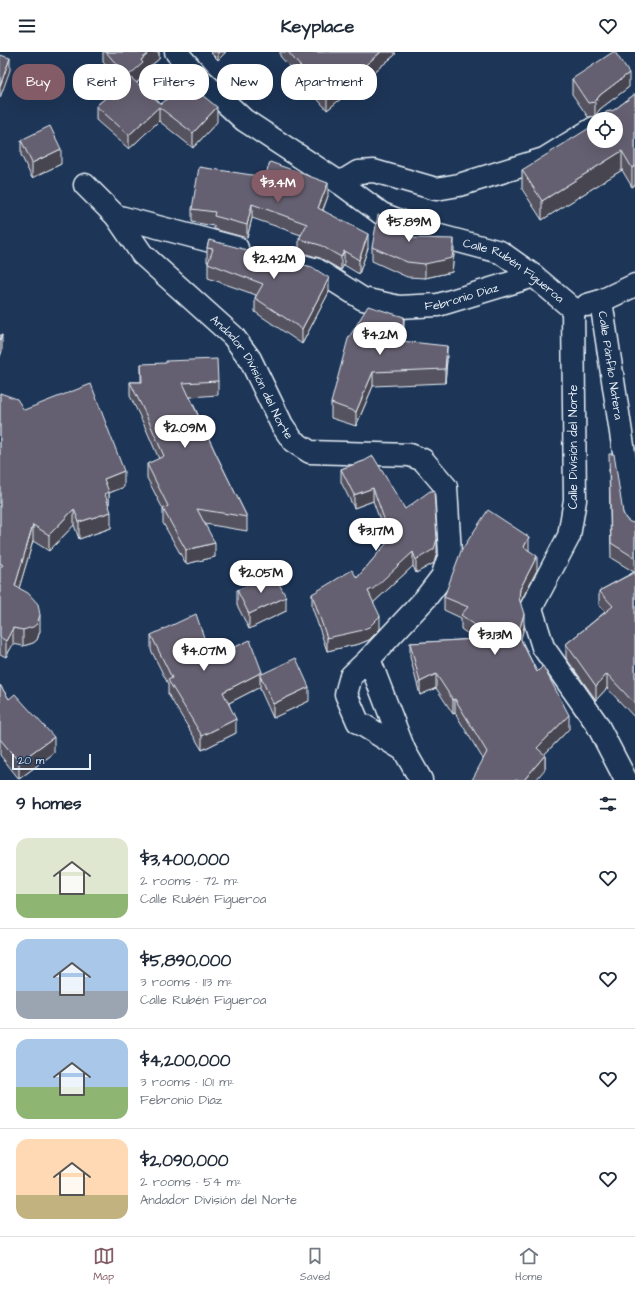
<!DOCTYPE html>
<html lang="en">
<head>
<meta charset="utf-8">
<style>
  body { margin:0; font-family:"Architects Daughter",sans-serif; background:#f6f6f7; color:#1f2937; height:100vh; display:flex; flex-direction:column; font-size:15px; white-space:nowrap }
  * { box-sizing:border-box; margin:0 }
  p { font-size:13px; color:#747a83 }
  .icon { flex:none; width:22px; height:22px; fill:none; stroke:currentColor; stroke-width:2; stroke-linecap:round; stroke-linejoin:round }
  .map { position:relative; height:728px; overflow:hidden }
  .drawer { display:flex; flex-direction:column; background:#fff; flex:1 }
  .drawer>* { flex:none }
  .guide { position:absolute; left:12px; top:12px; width:400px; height:36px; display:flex; gap:8px }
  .fabs { position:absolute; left:587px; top:60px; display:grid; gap:8px }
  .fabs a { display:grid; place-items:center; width:36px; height:36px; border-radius:50%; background:#fff; box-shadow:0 4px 16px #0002; font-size:20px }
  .scale { position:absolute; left:12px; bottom:10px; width:79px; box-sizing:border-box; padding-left:4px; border:2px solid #e8f1f8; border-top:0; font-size:11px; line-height:14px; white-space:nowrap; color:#e8f1f8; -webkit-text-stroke:3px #1d3557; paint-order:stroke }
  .price { position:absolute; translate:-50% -34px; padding:0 9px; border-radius:14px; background:#fff; color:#222; font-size:13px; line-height:26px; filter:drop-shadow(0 1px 2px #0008) }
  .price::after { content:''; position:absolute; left:50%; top:24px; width:12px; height:9px; margin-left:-6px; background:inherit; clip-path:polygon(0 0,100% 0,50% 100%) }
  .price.on { background:#845c67; color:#fff }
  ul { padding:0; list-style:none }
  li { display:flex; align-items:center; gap:12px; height:100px; padding:0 16px }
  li+li { border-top:1px solid #e0e1e3 }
  li span { display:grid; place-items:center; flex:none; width:112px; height:80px; border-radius:12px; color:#555 }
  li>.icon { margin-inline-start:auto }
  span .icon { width:48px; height:48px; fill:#fffc; stroke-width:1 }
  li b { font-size:17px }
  h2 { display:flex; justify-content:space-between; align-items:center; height:48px; padding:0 16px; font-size:17px }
  .tag { padding:0 14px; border-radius:16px; background:#fff; box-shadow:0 4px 16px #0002; font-size:14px; line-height:36px }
  .tag.on { background:#845c67; color:#fff }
  header { display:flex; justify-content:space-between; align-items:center; height:52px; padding:0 16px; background:#fff; font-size:18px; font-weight:700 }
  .tab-bar { display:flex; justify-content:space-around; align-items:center; height:56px; border-top:1px solid #e0e1e3; background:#fff; font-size:11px; color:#747a83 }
  .tab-bar a { display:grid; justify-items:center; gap:2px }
  .tab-bar .on { color:#845c67 }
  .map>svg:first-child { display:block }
</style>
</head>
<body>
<header><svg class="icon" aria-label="menu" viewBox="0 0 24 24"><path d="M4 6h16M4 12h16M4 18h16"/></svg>Keyplace<svg class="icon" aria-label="heart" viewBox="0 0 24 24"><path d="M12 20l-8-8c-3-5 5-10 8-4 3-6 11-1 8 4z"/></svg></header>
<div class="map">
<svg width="635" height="728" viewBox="0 0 635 728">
  <rect width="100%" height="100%" fill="#1d3557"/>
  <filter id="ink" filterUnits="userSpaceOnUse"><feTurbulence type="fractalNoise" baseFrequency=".025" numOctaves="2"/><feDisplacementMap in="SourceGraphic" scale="8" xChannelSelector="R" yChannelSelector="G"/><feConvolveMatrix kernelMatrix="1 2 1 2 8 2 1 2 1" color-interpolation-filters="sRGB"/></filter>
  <g filter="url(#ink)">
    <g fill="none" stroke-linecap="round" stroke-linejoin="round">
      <defs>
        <g id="street">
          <path id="s1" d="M 176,0 L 201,28 L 244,68 L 340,131 L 382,162 L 436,183 L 500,200 L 534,224 L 573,257"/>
          <path d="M 340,131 L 358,120 L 374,119 L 436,137 L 459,133 L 544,107 L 594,76"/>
          <path id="s2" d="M 85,133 L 116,164 L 142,202 L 233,284 L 250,307 L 282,373 L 293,389 L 310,400 L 410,403 L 423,408 L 446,435 L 450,502 L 442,525 L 425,547 L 369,607 L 404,698 L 421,728"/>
          <path d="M 116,164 L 237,196"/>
          <path id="s3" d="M 287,210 L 317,218 L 363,247 L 399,255 L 438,253 L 534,224"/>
          <path id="s4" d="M 601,249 L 635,473"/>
          <path d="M 587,253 L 601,249 L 635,233"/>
          <path d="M 573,257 L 575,448 L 569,484 L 531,556 L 543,595 L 597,672 L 626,728"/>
          <path d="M 369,607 L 351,624 L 346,642 L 358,670 L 404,698"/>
        </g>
      </defs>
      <use href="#street" stroke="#e8f1f8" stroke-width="25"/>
      <use href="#street" stroke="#1d3557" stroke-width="22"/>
    </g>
    <path fill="#575361" stroke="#e8f1f8" d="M 103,0 L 159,0 L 159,7 L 143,20 L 143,25 L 137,31 L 161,52 L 217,70 L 193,96 L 159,69 L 129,97 L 96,68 L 96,54 L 122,32 L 103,10 Z
      M 210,0 L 226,0 L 218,8 Z
      M 280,0 L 395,0 L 395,3 L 327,58 L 280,4 Z
      M 572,27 L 629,35 L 600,57 L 595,64 L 588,65 L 572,42 Z
      M 635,42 L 635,133 L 632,135 L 622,118 L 542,168 L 522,137 L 522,118 L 594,89 L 614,58 Z
      M 21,88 L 61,112 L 32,126 L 21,103 Z
      M 328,144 L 323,158 L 368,196 L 359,222 L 344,213 L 341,218 L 320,206 L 299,200 L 299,187 L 301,183 L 252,166 L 247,186 L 214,177 L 214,174 L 192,170 L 192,157 Z
      M 413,186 L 454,202 L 452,220 L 425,226 L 407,225 L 372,209 L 372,195 Z
      M 209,188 L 329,240 L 302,292 L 255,260 L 255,246 L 256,243 L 208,226 L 208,210 L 207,210 L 207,196 Z
      M 404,280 L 403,289 L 447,308 L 445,331 L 373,334 L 356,374 L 331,366 L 331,351 Z
      M 141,312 L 218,329 L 218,343 L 190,345 L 216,402 L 247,465 L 247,479 L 205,472 L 215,505 L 186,512 L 163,471 L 163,457 L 147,426 L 147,412 L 159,407 L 146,377 L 130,344 L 130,330 L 141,330 Z
      M 0,341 L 24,358 L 124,435 L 109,441 L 109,453 L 111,476 L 79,487 L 74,473 L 49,499 L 33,489 L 19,536 L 40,579 L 37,588 L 33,591 L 23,594 L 13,592 L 6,605 L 0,602 Z
      M 364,409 L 405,457 L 437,500 L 434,511 L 416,521 L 413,514 L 373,551 L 380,577 L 369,588 L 359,592 L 327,599 L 312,555 L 312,542 L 357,526 L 388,490 L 373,449 L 354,456 L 341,430 L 341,417 Z
      M 609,417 L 623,461 L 626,467 L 635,477 L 635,666 L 607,636 L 596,648 L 566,606 L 566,592 L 605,560 L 599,553 L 599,539 L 634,520 L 611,506 Z
      M 529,498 L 537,518 L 520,550 L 524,575 L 521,587 L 537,620 L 569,677 L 545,702 L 545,717 L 483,707 L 455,661 L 453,662 L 436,636 L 420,643 L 410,605 L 410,591 L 475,587 L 461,577 L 461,566 L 444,558 L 444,545 Z
      M 237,538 L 286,559 L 249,577 L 237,553 Z
      M 151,583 L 211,606 L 262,622 L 309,649 L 273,666 L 260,637 L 260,635 L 229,651 L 236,681 L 202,698 L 168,642 L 168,632 L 151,598 Z
      M 0,633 L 9,647 L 54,701 L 19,727 L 0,703 Z"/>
    <path fill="#47444f" stroke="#e8f1f8" d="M 150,0 L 159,0 L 159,7 L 143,20 L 143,25 L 127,39 L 127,25 L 141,8 Z
      M 218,0 L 226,0 L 218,8 Z
      M 381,0 L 395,0 L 395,3 L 327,58 L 327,45 Z
      M 10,6 L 10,18 L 0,46 L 0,34 Z
      M 629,21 L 629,35 L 600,57 L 595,64 L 595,50 L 600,43 Z
      M 159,55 L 159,69 L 129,97 L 129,83 Z
      M 217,55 L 217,70 L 193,96 L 193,81 Z
      M 61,97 L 61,112 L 32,126 L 32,111 Z
      M 622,99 L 622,118 L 542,168 L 542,149 Z
      M 635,114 L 635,133 L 632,135 L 632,116 Z
      M 328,131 L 328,144 L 318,170 L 318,156 Z
      M 252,152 L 252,166 L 247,186 L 247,173 Z
      M 413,173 L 413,187 L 411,186 Z
      M 368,182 L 368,196 L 359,222 L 359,208 Z
      M 454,187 L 454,202 L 452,220 L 425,226 L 425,212 Z
      M 344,199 L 344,213 L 341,218 L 341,205 Z
      M 329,226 L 329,240 L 302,292 L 302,277 Z
      M 404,265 L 404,280 L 401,303 L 401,289 Z
      M 2,283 L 2,299 L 0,305 L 0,289 Z
      M 447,294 L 447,308 L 445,331 L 445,317 Z
      M 373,320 L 373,334 L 356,374 L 356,360 Z
      M 124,419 L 124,435 L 109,441 L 109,456 L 105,458 L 104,427 Z
      M 373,436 L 373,449 L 354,456 L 354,443 Z
      M 74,457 L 74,473 L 49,499 L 49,483 Z
      M 111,460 L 111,476 L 79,487 L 79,470 Z
      M 33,473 L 33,489 L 15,550 L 15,534 Z
      M 529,485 L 529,499 L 524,495 Z
      M 437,487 L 437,500 L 434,511 L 416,521 L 416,508 Z
      M 215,491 L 215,505 L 186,512 L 186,498 Z
      M 413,500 L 413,514 L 373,551 L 368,539 Z
      M 537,504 L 537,518 L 520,551 L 519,546 L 520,537 Z
      M 286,545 L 286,559 L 249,577 L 249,562 Z
      M 524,562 L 524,575 L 518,596 L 518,582 Z
      M 40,563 L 40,579 L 37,588 L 33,591 L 23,594 L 23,578 Z
      M 380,564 L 380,577 L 369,588 L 359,592 L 327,599 L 327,586 Z
      M 13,576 L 13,592 L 6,605 L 6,589 Z
      M 262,620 L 262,629 L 260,623 L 260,635 L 223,654 L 223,640 Z
      M 436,622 L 436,636 L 420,643 L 420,630 Z
      M 607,622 L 607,636 L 596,648 L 596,634 Z
      M 309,635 L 309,649 L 273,666 L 273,652 Z
      M 455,647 L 455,661 L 453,662 L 453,648 Z
      M 569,663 L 569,677 L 537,710 L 537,696 Z
      M 236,667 L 236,681 L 202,698 L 202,684 Z
      M 54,685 L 54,701 L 19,727 L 19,710 Z
      M 545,703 L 545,717 L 536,728 L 524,728 Z"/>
    <path fill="#656171" stroke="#e8f1f8" d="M 106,0 L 150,0 L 141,8 L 143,11 L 127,25 Z
      M 288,0 L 381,0 L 327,45 Z
      M 613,0 L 615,0 L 629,21 L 600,43 L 595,50 L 588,51 L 572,27 Z
      M 0,3 L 10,6 L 0,34 Z
      M 130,25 L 161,52 L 186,30 L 217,55 L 193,81 L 159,55 L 129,83 L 96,54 Z
      M 635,42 L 635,114 L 632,116 L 622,99 L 542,149 L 522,118 L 594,73 L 594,89 L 616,89 L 616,67 L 601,67 L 606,60 L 614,58 Z
      M 50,74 L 61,97 L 32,111 L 21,88 Z
      M 270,110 L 328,131 L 318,156 L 368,182 L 359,208 L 344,199 L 341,205 L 320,193 L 299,187 L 307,172 L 252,152 L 247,173 L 214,164 L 215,160 L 192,157 L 199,115 L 265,125 Z
      M 378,163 L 399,168 L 413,173 L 411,186 L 454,187 L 452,206 L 425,212 L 407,210 L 372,195 Z
      M 209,188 L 312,215 L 329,226 L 302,277 L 255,246 L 263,232 L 208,211 L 213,197 L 207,196 Z
      M 368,254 L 404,265 L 401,289 L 447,294 L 445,317 L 373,320 L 356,360 L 331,351 L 348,287 Z
      M 0,283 L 2,283 L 0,289 Z
      M 217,307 L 218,329 L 183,331 L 216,402 L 247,465 L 197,457 L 215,491 L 186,498 L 163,457 L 168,454 L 147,412 L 164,404 L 146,363 L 130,330 L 142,330 L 141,312 L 166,311 L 166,309 Z
      M 91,332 L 124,419 L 104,427 L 109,440 L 105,442 L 111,460 L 79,470 L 74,457 L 49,483 L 33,473 L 15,534 L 28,541 L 38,552 L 40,563 L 37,572 L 33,575 L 23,578 L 13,576 L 6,589 L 0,585 L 0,516 L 3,513 L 0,511 L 0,341 L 17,347 L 24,358 Z
      M 609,402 L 614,402 L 623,461 L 626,467 L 630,470 L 634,471 L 635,477 L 635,506 L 611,491 Z
      M 373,404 L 405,457 L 430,439 L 434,439 L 437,487 L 434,497 L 416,508 L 413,500 L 373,537 L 368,539 L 380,564 L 369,575 L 359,579 L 327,586 L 312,542 L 352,518 L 357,526 L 391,486 L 373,436 L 354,443 L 341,417 L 364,409 Z
      M 488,458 L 529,485 L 524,495 L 537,504 L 520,537 L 519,546 L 524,562 L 518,582 L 537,620 L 543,614 L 569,663 L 537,696 L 545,703 L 524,728 L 472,728 L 487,700 L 455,647 L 453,648 L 436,622 L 420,630 L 410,591 L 493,586 L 461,563 L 468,555 L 444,545 L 461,499 Z
      M 635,520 L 635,652 L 607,622 L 596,634 L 566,592 L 613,554 L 599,539 Z
      M 274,522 L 286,545 L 249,562 L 237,538 Z
      M 196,562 L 211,606 L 250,588 L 262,620 L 223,640 L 236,667 L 202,684 L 168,628 L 172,626 L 151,583 Z
      M 296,606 L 309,635 L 273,652 L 260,623 Z
      M 0,633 L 9,647 L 15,642 L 54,685 L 19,710 L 0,687 Z"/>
  </g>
  <g text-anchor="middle" stroke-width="3" stroke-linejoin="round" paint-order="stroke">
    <g font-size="12" fill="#e8f1f8" stroke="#1d3557">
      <text dy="4" stroke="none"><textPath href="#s1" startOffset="408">Calle Rubén Figueroa</textPath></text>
      <text dy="4" stroke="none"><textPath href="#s3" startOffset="186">Febronio Diaz</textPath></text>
      <text dy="4" stroke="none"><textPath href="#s4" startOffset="65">Calle Pánfilo Natera</textPath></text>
      <text dy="4" stroke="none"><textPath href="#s2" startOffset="257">Andador División del Norte</textPath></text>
      <text transform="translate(573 395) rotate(-90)" y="4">Calle División del Norte</text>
    </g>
  </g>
</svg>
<div class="fabs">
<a><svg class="icon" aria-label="locate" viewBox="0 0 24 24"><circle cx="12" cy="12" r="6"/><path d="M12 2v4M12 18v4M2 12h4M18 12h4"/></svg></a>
</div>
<div class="scale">20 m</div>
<b class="price on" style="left:278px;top:152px">$3.4M</b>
<b class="price" style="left:409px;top:191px">$5.89M</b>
<b class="price" style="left:274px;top:228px">$2.42M</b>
<b class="price" style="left:380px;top:304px">$4.2M</b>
<b class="price" style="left:185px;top:397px">$2.09M</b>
<b class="price" style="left:376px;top:500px">$3.17M</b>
<b class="price" style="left:261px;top:542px">$2.05M</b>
<b class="price" style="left:495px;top:604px">$3.13M</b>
<b class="price" style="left:204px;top:620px">$4.07M</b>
<div class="guide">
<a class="tag on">Buy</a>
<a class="tag">Rent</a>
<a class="tag">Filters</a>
<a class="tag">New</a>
<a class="tag">Apartment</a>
</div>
</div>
<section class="drawer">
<h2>9 homes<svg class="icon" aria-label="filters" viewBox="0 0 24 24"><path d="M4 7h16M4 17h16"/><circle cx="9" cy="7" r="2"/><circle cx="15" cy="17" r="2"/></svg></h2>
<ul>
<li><span style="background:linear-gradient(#dfe7d0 70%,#8fb573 0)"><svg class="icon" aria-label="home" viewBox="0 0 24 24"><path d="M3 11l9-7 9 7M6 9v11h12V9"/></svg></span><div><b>$3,400,000</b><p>2 rooms · 72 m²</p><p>Calle Rubén Figueroa</p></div><svg class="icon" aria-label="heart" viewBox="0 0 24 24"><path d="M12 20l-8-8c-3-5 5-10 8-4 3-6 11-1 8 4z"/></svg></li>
<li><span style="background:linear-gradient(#a9c7e8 65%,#9aa5b1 0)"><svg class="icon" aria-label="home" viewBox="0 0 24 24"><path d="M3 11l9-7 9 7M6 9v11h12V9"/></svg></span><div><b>$5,890,000</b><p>3 rooms · 113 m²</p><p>Calle Rubén Figueroa</p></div><svg class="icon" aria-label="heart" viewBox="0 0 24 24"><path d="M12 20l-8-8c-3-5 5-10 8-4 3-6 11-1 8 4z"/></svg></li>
<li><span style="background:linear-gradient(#a9c7e8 60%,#8fb573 0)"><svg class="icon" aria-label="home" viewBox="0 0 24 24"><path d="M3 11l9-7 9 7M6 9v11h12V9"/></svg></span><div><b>$4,200,000</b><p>3 rooms · 101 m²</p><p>Febronio Diaz</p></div><svg class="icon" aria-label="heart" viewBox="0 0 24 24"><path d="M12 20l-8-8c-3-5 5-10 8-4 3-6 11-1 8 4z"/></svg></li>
<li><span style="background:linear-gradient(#ffd9b3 70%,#c2b280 0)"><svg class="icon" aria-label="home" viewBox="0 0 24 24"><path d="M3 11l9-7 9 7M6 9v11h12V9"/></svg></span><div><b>$2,090,000</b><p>2 rooms · 54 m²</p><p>Andador División del Norte</p></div><svg class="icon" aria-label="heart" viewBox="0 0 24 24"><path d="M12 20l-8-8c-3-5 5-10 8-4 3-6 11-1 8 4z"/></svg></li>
</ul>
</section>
<nav class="tab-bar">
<a class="on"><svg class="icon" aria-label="map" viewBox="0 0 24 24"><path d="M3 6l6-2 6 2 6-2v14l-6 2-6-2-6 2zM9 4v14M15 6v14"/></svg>Map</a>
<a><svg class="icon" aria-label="saved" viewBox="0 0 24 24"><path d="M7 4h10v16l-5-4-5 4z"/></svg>Saved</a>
<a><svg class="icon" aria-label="home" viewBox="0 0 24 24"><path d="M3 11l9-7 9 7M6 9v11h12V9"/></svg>Home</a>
</nav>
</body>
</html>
